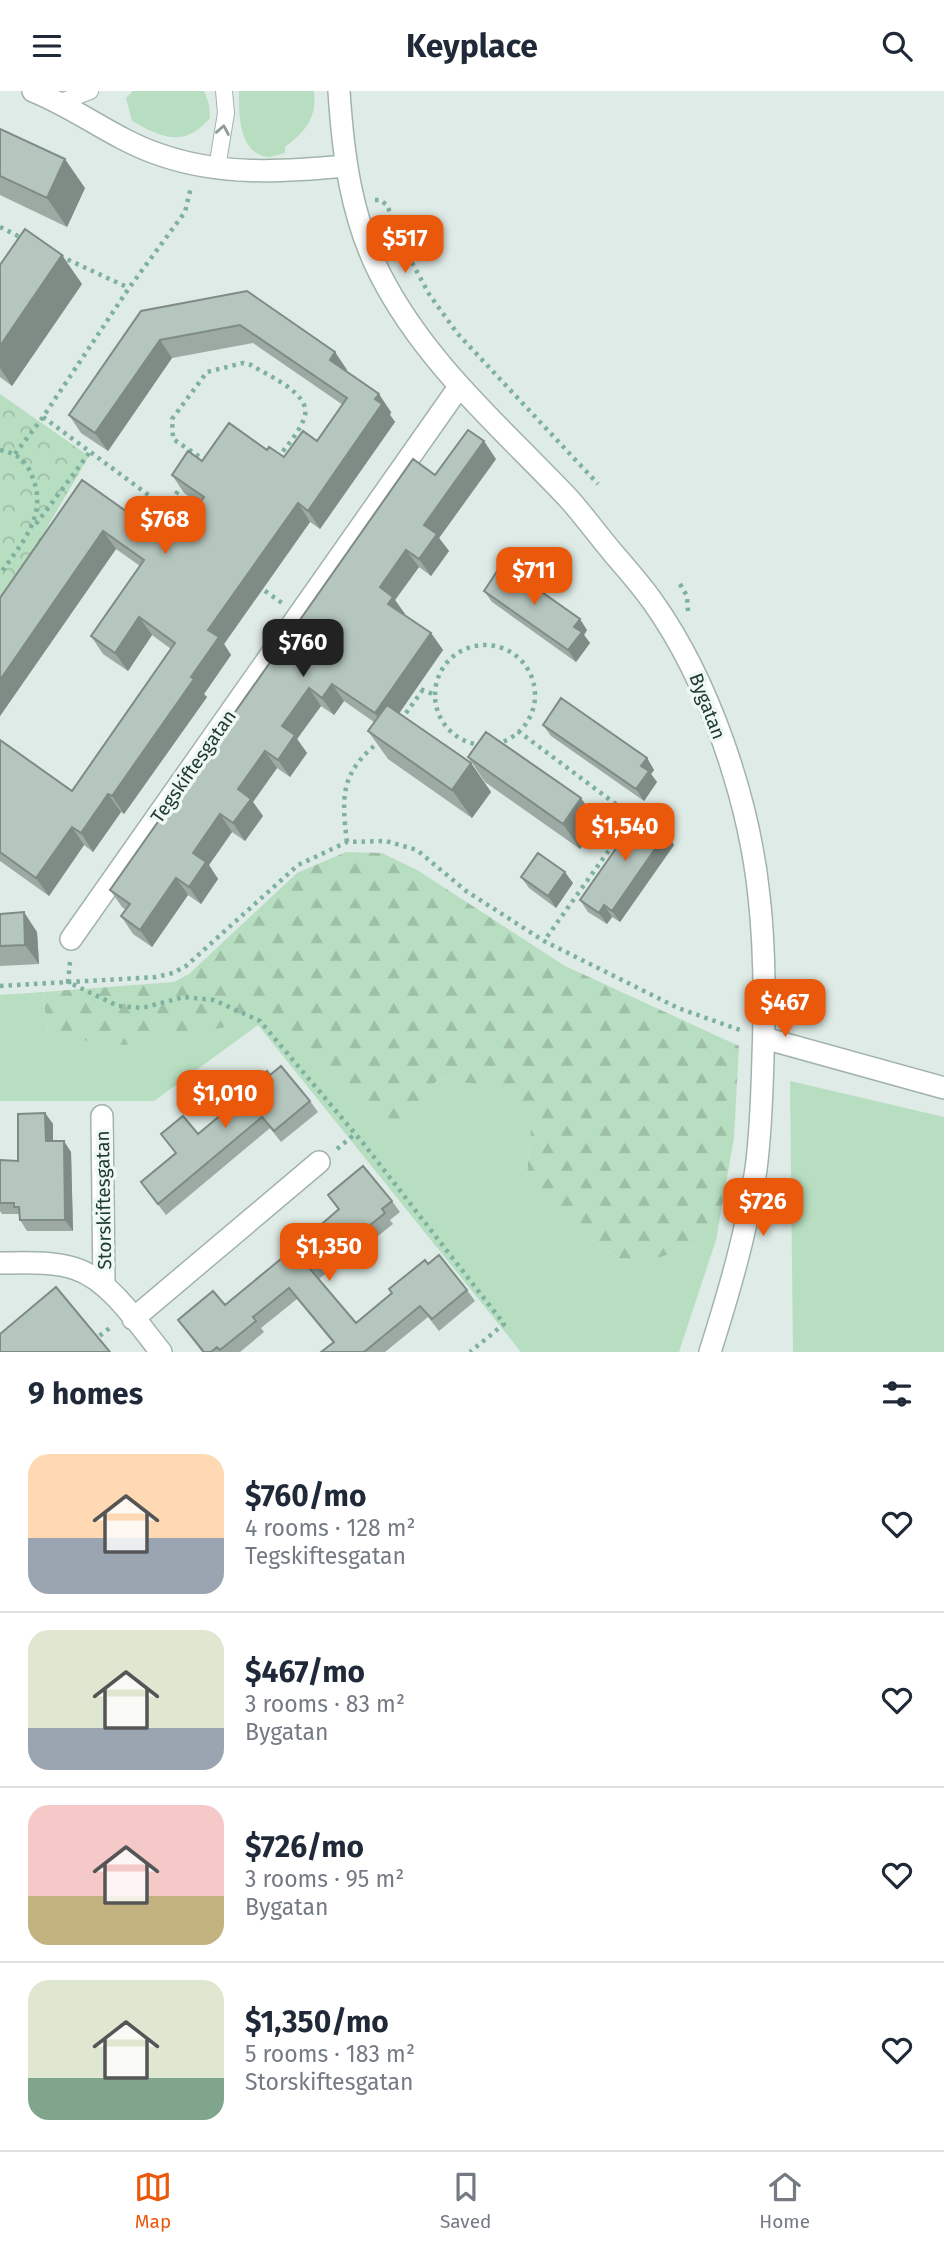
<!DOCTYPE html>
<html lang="en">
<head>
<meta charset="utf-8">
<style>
  body { margin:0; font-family:"Fira Sans",sans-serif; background:#f2f2f3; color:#1f2937; height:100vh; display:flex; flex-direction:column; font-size:26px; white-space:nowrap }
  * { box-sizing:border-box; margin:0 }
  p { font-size:23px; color:#747a83 }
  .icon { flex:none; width:38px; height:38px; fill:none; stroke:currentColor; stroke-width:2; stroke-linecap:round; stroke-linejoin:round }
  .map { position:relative; height:1261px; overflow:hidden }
  .panel { display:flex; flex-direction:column; background:#fff; flex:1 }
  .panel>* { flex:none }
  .price { position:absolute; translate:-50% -60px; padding:0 16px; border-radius:14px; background:#ea580c; color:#fff; font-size:23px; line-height:46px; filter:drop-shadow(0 2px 4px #0008) }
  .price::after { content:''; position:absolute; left:50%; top:42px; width:21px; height:16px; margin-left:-10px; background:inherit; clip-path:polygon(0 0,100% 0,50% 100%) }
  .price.active { background:#222; color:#fff }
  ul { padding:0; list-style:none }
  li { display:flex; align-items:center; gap:21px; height:175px; padding:0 28px }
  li+li { border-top:2px solid #e0e1e3 }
  li span { display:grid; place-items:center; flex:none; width:196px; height:140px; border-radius:21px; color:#555 }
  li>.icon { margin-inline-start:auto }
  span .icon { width:84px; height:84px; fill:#fffc; stroke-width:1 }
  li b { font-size:30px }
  h2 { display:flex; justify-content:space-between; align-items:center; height:84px; padding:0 28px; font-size:30px }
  header { display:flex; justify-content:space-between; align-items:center; height:91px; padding:0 28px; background:#fff; font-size:32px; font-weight:700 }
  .tab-bar { display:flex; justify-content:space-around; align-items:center; height:98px; border-top:2px solid #e0e1e3; background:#fff; font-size:19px; color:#747a83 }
  .tab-bar a { display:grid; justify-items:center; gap:4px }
  .tab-bar .active { color:#ea580c }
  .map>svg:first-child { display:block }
</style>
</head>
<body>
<header><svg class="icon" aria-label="menu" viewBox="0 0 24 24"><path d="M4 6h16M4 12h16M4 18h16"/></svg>Keyplace<svg class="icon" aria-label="search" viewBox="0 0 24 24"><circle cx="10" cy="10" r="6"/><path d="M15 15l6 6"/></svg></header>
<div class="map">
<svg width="944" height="1261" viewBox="0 0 944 1261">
  <defs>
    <pattern id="forest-firs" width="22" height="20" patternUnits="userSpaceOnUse" patternTransform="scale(1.75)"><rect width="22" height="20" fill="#b7dec0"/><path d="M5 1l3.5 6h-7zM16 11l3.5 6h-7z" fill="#9dbfa5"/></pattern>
    <pattern id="park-crowns" width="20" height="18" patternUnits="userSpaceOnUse" patternTransform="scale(1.75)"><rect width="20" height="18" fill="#b7dec0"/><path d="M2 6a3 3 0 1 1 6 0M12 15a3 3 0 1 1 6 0" fill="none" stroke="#9dbfa5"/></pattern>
  </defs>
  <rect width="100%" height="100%" fill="#dfebe6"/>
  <path fill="#b7dec0" d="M 133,0 L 204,0 L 209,13 L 210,27 C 185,57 162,47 132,30 L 126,7 Z
    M 239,0 L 314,0 C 317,27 306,40 285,56 L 285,62 C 280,63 273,66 268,66 C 238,62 239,23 239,0 Z
    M 43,901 L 48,945 L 226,936 L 263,918 L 388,1046 L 439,987 L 488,996 L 531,1036 L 527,1085 L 564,1131 L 631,1175 L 716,1149 L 679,1261 L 521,1261 L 258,934 L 154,1010 L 0,1010 L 0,904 Z
    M 790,990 L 944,1026 L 944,1261 L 793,1261 Z"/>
  <path fill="url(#forest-firs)" d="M 346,761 L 382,762 L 417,779 L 565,875 L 739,955 L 734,1047 L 716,1149 L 631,1175 L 564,1131 L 527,1085 L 531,1036 L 488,996 L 439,987 L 388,1047 L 263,918 L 226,936 L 125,954 L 48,945 L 43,901 L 174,891 L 189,883 L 297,782 Z"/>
  <path fill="url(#park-crowns)" d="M 0,303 L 89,365 L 21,481 L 0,510 Z"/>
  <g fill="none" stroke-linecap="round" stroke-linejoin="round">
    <defs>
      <path id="service" d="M 61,11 L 90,0
        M 217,77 L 226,22 L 224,0"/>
      <path id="minor" d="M 71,848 L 459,296
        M 764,947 L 944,997
        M 102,1025 L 104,1193
        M 0,1172 C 25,1172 52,1170 76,1178 C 110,1189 139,1234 161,1261
        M 133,1228 L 319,1071"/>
      <path id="tertiary" d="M 33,0 C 76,17 114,48 158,63 C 219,85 282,81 346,75
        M 339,0 C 343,63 351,126 380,183 C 425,272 502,337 569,408 C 584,425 598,444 613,462 C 627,478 641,494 653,511 C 709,590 749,708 759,805 C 765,858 765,912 763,966 C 762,1003 761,1041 756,1078 C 747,1140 729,1201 710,1261"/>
    </defs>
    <use href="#service" stroke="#a2b3ad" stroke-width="18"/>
    <use href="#minor" stroke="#a2b3ad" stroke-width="24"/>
    <use href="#tertiary" stroke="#a2b3ad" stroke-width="24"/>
    <path stroke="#7eb19f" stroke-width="4.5" stroke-dasharray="3.5 5" stroke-linecap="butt" d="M 375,109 L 380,109 L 387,114 L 404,157 L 429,203 L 457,242 L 598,393
      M 0,136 L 24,148
      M 60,165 L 129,197
      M 43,326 L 166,417 L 175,434 L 186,442
      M 0,359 C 16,362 26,369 32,385 C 49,424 21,453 0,483
      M 15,363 L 43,326 L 129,197 L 185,121 L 191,96
      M 206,370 L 173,348 L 172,328 L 207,281 L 243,272 L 251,274 C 267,284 310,302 305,324 C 301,340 286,355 278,367
      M 166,417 L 183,393
      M 36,433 L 90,361
      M 163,450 L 175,434
      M 680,493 L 687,505 L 688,520
      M 258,495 L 282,512
      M435 604a50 50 0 1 1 100 0a50 50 0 1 1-100 0Z
      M 413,595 L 435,604
      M 401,629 L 422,600
      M 518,640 L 625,720 L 626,730 L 622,741 L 544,850
      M 347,751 C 341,704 341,681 380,650
      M 70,871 L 68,891 L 118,915 L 142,917 L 184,906 L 214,909 L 260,930 L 363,1052 L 504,1233 L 470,1261
      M 0,895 L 156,886 L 173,882 L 186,875 L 298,774 L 347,751 L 386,750 L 417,759 L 466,800 L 544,850 L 678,917 L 740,939
      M 337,1058 L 355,1043
      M 93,1250 L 111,1236"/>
    <use href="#service" stroke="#fff" stroke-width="16"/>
    <use href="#minor" stroke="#fff" stroke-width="21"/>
    <use href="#tertiary" stroke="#fff" stroke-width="21"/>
  </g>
  <path fill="#9caaa3" d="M 0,38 L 85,97 L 67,136 L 0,104 Z
    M 0,174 L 82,193 L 12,295 L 0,286 Z
    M 247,200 L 335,261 L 347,279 L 347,280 L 391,321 L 390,324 L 395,331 L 320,438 L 310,431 L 224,553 L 231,564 L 204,603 L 207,606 L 124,723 L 121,721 L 93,761 L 84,754 L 49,805 L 0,770 L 0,649 L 72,700 L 171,558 L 152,544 L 128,580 L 103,563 L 91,545 L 140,475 L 116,458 L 0,625 L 0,507 L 82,389 L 171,452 L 199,412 L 184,402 L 172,384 L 202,370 L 267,359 L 284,366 L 317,350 L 343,314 L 253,252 L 172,267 L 108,360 L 81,342 L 69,324 L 141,220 Z
    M 496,368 L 439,447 L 449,460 L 431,485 L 419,476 L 395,509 L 405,523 L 404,524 L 431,542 L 443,559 L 399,622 L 471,672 L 491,701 L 472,727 L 388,668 L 368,640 L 374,631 L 344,610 L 334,624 L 321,615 L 297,648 L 307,662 L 290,686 L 277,677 L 253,711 L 263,725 L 245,750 L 232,741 L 209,774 L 218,788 L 201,813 L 188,804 L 152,856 L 133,843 L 121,825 L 126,819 L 122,816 L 110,799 L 435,384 Z
    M 484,500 L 587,539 L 584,544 L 590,552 L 576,571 L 492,511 Z
    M 543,634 L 647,667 L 654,679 L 651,683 L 657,691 L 644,710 L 551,645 Z
    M 468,666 L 599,732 L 580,758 L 485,691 Z
    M 671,741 L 668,745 L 674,754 L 620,831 L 612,826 L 607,833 L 588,821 L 580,809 Z
    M 521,786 L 573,792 L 556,817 L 529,797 Z
    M 0,823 L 37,841 L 39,873 L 0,875 Z
    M 270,984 L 310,1010 L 318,1021 L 281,1051 L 270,1037 L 166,1124 L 141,1091 L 175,1062 L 161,1043 L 198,1043 Z
    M 45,1022 L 53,1033 L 53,1050 L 71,1061 L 73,1140 L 27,1140 L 20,1129 L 19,1123 L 2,1123 L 0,1120 L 0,1069 L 18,1070 Z
    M 328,1104 L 392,1110 L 400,1121 L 390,1129 L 393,1133 L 357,1162 L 354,1159 L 319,1188 L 356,1232 L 428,1173 L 467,1199 L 475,1210 L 439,1240 L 428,1226 L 385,1261 L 321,1261 L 333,1252 L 297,1208 L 261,1237 L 264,1241 L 240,1261 L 202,1261 L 178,1229 L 225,1214 L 293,1158 L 338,1119 Z"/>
  <path fill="#7f8b85" d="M 65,68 L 85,97 L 67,136 L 47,107 Z
    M 62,164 L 82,193 L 12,295 L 0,277 L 0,255 Z
    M 160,249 L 172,267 L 108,360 L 95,342 Z
    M 335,261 L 347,279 L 342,287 L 330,269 Z
    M 379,303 L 391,321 L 390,324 L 395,331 L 320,438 L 308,420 Z
    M 484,350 L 496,368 L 439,447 L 449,460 L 431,485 L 419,468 L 424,434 Z
    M 298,412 L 310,431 L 224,553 L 231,564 L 204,603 L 207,606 L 124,723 L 112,705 L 191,586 L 208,539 Z
    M 103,440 L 116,458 L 0,625 L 0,589 Z
    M 406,459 L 419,476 L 395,509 L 405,523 L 400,530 L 388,513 L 380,496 Z
    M 139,526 L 152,544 L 128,580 L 115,562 Z
    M 580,528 L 587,539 L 584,544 L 590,552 L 576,571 L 568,559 L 574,536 Z
    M 431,542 L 443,559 L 387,640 L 375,622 Z
    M 332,593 L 344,610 L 334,624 L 322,607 Z
    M 309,597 L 321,615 L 297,648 L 307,662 L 290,686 L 278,669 L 282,635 Z
    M 265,660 L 277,677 L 253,711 L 263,725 L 245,750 L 233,732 L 238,698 Z
    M 647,667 L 654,679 L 651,683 L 657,691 L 644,710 L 636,698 L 641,675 Z
    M 471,672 L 491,701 L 472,727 L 452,699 Z
    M 108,703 L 121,721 L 93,761 L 81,742 Z
    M 581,707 L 599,732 L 580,758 L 563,733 Z
    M 220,723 L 232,741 L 209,774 L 218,788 L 201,813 L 189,796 L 193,762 Z
    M 663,729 L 671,741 L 668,745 L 674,754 L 620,831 L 612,820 Z
    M 72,736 L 84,754 L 49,805 L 36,787 Z
    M 565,781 L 573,792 L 556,817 L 548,805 Z
    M 176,787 L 188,804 L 152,856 L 140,839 Z
    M 604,814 L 612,826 L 607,833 L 599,822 Z
    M 24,821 L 37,841 L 39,873 L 25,854 Z
    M 45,1022 L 53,1033 L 53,1061 L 46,1050 Z
    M 64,1050 L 71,1061 L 73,1140 L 65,1129 Z"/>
  <path fill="#b5c6be" stroke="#7f8b85" stroke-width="2" d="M 0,38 L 65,68 L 47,107 L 0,85 Z
    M 25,138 L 62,164 L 0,255 L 0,174 Z
    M 247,200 L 335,261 L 330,269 L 379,303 L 375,308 L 382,313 L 308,420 L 298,412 L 208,539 L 219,546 L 191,586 L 194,588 L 112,705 L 108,703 L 81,742 L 72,736 L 36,787 L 0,761 L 0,649 L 72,700 L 175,552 L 139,526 L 115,562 L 91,545 L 144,469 L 103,440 L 0,589 L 0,507 L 82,389 L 171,452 L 204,406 L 172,384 L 188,360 L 202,370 L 229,332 L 267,359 L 269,356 L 284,366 L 303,340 L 317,350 L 347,307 L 240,234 L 160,249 L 95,342 L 69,324 L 141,220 Z
    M 468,339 L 484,350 L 424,434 L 437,443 L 419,468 L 406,459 L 380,496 L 393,506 L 388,513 L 431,542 L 375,622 L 332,593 L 322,607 L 309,597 L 282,635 L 295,644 L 278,669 L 265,660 L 238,698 L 251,708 L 233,732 L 220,723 L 193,762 L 206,771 L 189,796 L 176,787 L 140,839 L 121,825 L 130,813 L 110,799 L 413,368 L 435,384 Z
    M 502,473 L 580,528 L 574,536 L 582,541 L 568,559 L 484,500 Z
    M 561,607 L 647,667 L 641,675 L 649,680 L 636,698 L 543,634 Z
    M 387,614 L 471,672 L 452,699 L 368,640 Z
    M 486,641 L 581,707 L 563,733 L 468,666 Z
    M 645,716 L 663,729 L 658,737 L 666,742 L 612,820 L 604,814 L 599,822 L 580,809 Z
    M 538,762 L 565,781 L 548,805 L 521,786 Z
    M 24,821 L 25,854 L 0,855 L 0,823 Z
    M 281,975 L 310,1010 L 274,1040 L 262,1026 L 158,1113 L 141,1091 L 176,1062 L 161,1043 L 183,1025 L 198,1043 L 234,1013 L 231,1010 L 267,980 L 270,984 Z
    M 45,1022 L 46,1050 L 64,1050 L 65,1129 L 20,1129 L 19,1116 L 14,1116 L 14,1112 L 0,1112 L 0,1069 L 18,1070 L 18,1023 Z
    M 363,1075 L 392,1110 L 382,1118 L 385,1122 L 349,1151 L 346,1148 L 310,1178 L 356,1232 L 392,1202 L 389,1198 L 425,1169 L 428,1173 L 439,1164 L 467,1199 L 432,1228 L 420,1215 L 364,1261 L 321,1261 L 334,1251 L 289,1197 L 253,1226 L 256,1230 L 220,1259 L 217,1256 L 211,1261 L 204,1261 L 178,1229 L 213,1200 L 225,1214 L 293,1158 L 339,1118 L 328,1104 Z
    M 56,1196 L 110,1261 L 0,1261 L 0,1243 Z"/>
  <defs><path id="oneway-chevron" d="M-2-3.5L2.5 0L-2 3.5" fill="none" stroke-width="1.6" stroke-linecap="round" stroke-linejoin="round" transform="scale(1.75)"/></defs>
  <use stroke="#909e99" href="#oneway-chevron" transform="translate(223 39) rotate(-80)"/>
  <g text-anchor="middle" stroke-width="7" stroke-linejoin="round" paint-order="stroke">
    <g font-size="19" fill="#203c33" stroke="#f0f8f4">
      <text transform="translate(708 615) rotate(69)" y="7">Bygatan</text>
      <text transform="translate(193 675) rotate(-55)" y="7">Tegskiftesgatan</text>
      <text transform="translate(103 1109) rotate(-91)" y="7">Storskiftesgatan</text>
    </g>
  </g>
</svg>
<b class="price" style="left:405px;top:184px">$517</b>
<b class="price" style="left:165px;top:465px">$768</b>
<b class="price" style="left:534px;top:516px">$711</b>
<b class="price active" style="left:303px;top:588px">$760</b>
<b class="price" style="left:625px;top:772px">$1,540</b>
<b class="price" style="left:785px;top:948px">$467</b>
<b class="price" style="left:225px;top:1039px">$1,010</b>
<b class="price" style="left:763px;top:1147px">$726</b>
<b class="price" style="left:329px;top:1192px">$1,350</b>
</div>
<section class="panel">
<h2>9 homes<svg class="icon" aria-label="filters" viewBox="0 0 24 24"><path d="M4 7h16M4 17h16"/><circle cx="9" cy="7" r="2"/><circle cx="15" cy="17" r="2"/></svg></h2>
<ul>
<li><span style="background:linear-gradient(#ffd9b3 60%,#9aa5b1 0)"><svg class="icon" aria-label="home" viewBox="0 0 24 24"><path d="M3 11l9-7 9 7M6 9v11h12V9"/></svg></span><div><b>$760/mo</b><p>4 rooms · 128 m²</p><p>Tegskiftesgatan</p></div><svg class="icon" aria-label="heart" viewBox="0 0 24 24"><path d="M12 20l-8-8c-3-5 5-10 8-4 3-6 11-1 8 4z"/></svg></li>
<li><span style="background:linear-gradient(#dfe7d0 70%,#9aa5b1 0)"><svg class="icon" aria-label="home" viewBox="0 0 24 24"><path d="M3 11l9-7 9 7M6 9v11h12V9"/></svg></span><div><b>$467/mo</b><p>3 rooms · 83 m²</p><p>Bygatan</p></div><svg class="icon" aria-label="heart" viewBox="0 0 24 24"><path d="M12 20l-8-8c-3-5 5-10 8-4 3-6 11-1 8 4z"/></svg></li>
<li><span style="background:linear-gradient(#f6c9c9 65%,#c2b280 0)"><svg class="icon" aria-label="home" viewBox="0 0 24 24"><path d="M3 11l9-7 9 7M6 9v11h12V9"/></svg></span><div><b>$726/mo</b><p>3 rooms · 95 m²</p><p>Bygatan</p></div><svg class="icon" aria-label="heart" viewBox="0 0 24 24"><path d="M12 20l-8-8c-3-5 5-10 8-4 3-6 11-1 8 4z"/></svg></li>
<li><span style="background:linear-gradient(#dfe7d0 70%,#7fa58c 0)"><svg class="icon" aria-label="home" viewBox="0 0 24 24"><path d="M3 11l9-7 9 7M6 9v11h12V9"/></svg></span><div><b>$1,350/mo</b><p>5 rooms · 183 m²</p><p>Storskiftesgatan</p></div><svg class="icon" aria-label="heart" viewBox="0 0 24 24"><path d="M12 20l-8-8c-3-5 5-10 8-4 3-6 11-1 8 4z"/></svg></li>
</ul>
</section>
<nav class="tab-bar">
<a class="active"><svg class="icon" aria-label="map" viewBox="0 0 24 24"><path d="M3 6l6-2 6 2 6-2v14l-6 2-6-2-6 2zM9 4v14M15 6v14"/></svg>Map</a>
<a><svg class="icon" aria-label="saved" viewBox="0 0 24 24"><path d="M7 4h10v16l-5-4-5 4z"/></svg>Saved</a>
<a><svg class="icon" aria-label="home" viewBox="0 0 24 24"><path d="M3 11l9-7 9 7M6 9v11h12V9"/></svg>Home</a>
</nav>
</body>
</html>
